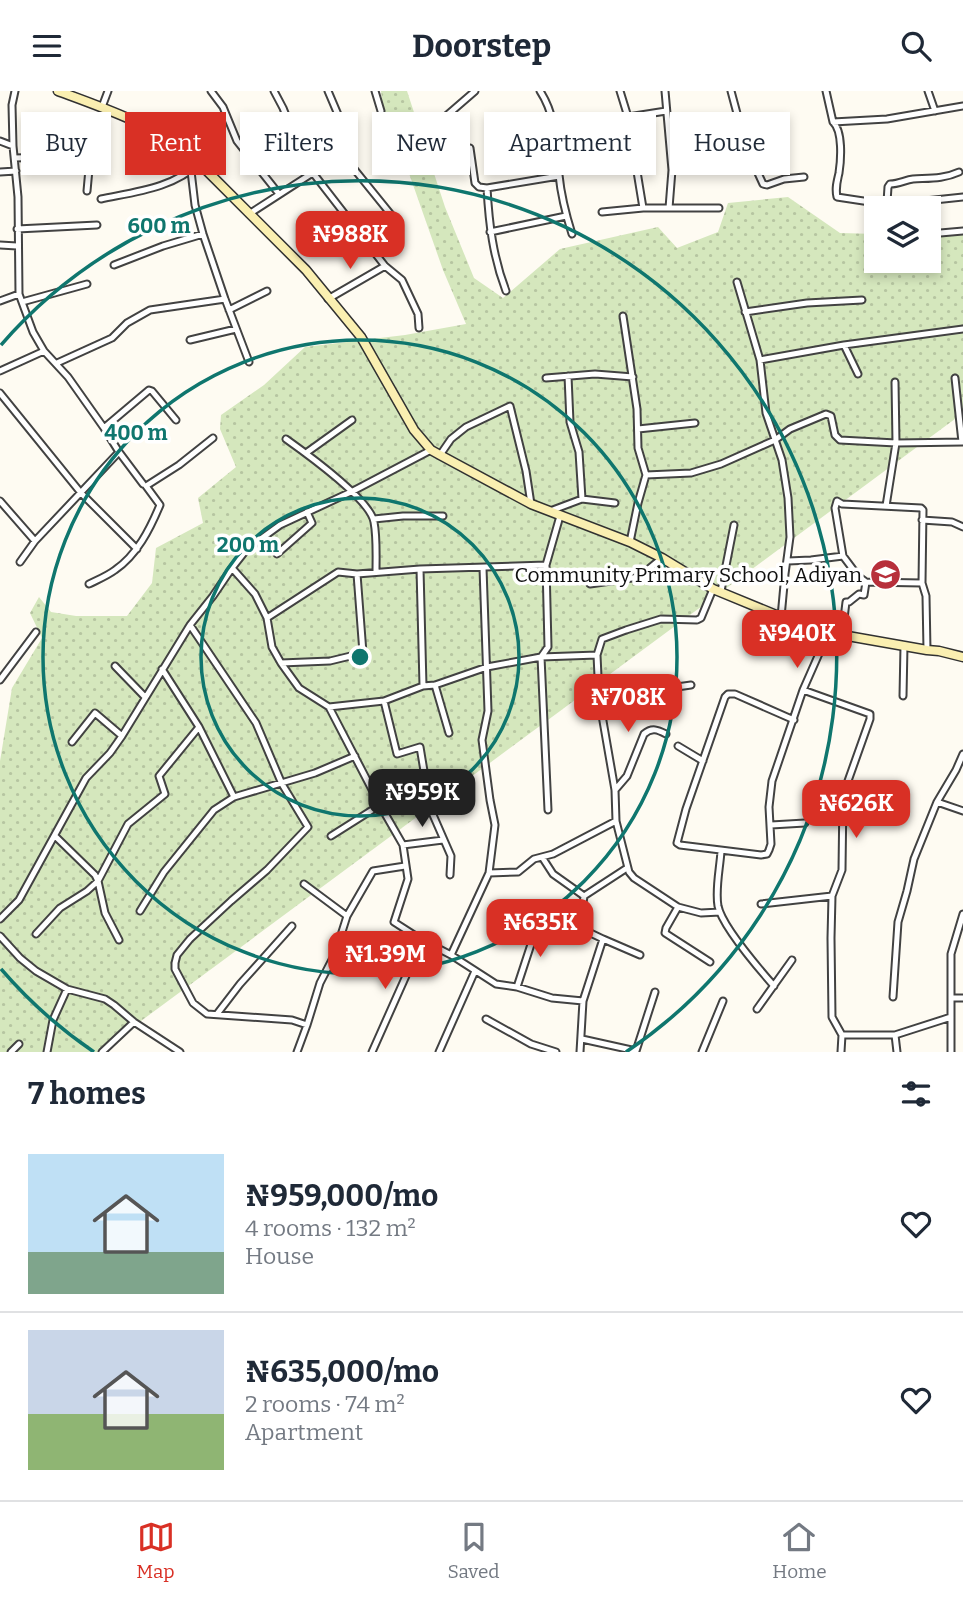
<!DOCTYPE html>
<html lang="en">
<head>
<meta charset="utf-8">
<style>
  body { margin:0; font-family:Bitter,serif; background:#f2f2f3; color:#1f2937; height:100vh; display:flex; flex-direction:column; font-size:26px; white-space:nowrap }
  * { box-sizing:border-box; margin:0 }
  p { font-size:23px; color:#747a83 }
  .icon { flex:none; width:38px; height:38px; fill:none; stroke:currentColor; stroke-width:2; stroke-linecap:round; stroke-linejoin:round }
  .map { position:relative; height:961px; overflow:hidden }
  .panel { display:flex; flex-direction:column; background:#fff; flex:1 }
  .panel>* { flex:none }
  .banner { position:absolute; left:21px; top:21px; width:922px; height:63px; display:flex; gap:14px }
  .controls { position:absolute; left:864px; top:105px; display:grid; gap:14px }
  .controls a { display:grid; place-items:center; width:77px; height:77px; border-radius:0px; background:#fff; box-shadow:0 4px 10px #0003; font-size:35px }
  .price { position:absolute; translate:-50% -60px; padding:0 16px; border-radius:14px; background:#d93025; color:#fff; font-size:23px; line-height:46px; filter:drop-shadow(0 2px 4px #0008) }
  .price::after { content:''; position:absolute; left:50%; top:42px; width:21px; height:16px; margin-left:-10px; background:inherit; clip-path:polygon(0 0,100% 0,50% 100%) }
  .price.selected { background:#222; color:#fff }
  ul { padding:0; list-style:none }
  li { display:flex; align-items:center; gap:21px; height:175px; padding:0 28px }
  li+li { border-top:2px solid #e0e1e3 }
  li span { display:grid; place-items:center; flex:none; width:196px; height:140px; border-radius:0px; color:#555 }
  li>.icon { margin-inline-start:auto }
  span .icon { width:84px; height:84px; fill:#fffc; stroke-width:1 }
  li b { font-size:30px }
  h2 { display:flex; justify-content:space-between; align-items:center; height:84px; padding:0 28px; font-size:30px }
  .pill { padding:0 24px; border-radius:0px; background:#fff; box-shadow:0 4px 10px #0003; font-size:24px; line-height:63px }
  .pill.selected { background:#d93025; color:#fff }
  header { display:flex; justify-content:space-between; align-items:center; height:91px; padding:0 28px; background:#fff; font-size:32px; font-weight:700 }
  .menu { display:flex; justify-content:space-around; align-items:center; height:98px; border-top:2px solid #e0e1e3; background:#fff; font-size:19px; color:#747a83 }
  .menu a { display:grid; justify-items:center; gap:4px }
  .menu .selected { color:#d93025 }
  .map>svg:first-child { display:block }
</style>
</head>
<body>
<header><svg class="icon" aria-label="menu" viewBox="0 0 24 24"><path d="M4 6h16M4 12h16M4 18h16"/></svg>Doorstep<svg class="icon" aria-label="search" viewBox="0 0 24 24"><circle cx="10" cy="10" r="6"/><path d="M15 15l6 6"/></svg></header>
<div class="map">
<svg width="963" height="961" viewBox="0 0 963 961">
  <defs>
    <pattern id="grass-dots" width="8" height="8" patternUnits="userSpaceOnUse" patternTransform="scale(1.75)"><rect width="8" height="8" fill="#d5e7bd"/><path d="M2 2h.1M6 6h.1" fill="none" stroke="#b6c5a1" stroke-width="1.8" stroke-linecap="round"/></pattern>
  </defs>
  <rect width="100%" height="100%" fill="#fefbf2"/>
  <path fill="url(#grass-dots)" d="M 381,0 L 407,0 L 445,116 L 474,187 L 503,207 L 560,158 L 658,136 L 677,157 L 718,141 L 728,112 L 788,106 L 840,142 L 877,143 L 877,170 L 929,170 L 929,145 L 950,145 L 963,143 L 963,322 L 99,961 L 0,961 L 0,670 L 12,597 L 42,547 L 30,522 L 39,506 L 51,521 L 76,525 L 127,525 L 152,492 L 156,457 L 203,432 L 198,407 L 236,376 L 220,338 L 221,324 L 264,294 L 305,256 L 405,244 L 466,233 L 443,179 L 405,71 L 386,51 Z"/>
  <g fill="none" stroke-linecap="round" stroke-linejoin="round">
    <defs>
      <path id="street" d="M 15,0 L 12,14 L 13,55 L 18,106 L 19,203 L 33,241 L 44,260 L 68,286 L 104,337 L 119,361 L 143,393
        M 211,0 L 223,16 L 237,50 L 279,103
        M 274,0 L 283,17 L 295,47 L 313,82 L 385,175 L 402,189 L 418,223 L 419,237
        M 375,0 L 381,20
        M 540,0 C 557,26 556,55 559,84 C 561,104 566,124 572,143
        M 620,0 L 628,26 L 643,117
        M 665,0 L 672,79 L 669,117
        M 731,0 L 746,56 L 763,93 L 767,94 L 784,88 L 804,86
        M 826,0 L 833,31 C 843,40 841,69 839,82 C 837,91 835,97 837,106 L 870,111 L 906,112 L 963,106
        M 928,0 L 935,20
        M 102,16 L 108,0
        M 628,26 L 666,20
        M 833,31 L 887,28 L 963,15
        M 430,39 L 475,0
        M 0,50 L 13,55
        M 470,57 L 475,92 L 479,96 L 487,97 L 559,85
        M 342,63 L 397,131
        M 15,67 L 48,66 L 84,71 L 88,73 L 89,78 L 87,100
        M 191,80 L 195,114 L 203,143 L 225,208 L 249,271
        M 0,81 L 16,80
        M 487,97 C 489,133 493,166 506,200
        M 101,108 C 134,101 174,97 199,72
        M 887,111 L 888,96 L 890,93 C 899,93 905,89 913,88 C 928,87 944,88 959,81
        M 602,121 L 643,117 L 719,117
        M 249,123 L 342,63 L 346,46 L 345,40 L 328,0
        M 17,138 L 97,134
        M 490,141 L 566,125
        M 929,143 L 963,140
        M 0,154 L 17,155
        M 114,174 L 163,155 L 203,143
        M 737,191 L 760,269 L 766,322 L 782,369 L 788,407 L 790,446 L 785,483 L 781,526
        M 328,208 L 385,175
        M 0,210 L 19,203
        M 22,211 L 87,193
        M 229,219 L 267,200
        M 745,221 L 807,212 L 862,209
        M 623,225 L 637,318 L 638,357 L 646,384 L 691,382 L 721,373 L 775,349 L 790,338 L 826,323 L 831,325 L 835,344 L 840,349 L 896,352 L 963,351
        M 190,249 L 236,238
        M 844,254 L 858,283
        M 760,269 L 844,254 L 963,238
        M 57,272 L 112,247 L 127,232 L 150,219 L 225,208
        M 0,280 L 44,260
        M 568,285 L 570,331 L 579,361 L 582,408
        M 546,287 L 595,283 L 633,286
        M 955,287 L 962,351
        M 0,302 L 81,402 L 137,458
        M 104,337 L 149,299 L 152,300 L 176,329
        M 638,338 L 695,332
        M 286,348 C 307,363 370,408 374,431 C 377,447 376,465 376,481
        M 306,362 L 352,329
        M 440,364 L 451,348 L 466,336 L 510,315 L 526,380 L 531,413
        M 0,410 L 35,450
        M 886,415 L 896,352 L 895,291
        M 550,420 L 582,408 L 615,412
        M 374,428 L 403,425 L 443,425
        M 922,429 L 952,431 L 963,436
        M 630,451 L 638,412 L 646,384
        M 277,463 L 312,432 L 307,421
        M 788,470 L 811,469 L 843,465
        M 20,471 L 35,450 L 119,361
        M 232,477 L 255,503 L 267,527 L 272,556 L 281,572 L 299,597 L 329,616 L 380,714 L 403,754 L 408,788 L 394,831 L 422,849 L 451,864 L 496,893 L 517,896 L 552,907 L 583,910
        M 420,478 L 423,595
        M 922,492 L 866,491 L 858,485 L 843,465 L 835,417 L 837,410 L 842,413 L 921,417 L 923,419 L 922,492 L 926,505 L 927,559
        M 89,493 C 97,489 107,485 115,479 C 137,464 150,438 160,414 L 146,395 L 179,374 L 213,347
        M 590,493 L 639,486 L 662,467
        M 721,500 L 734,434
        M 267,527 L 338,481 L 357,483
        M 190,534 L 256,632 L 282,693 L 308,736 L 267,779 L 231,810 L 190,848 L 177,864 L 175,872 L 175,878 L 193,912 L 207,923 L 292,929 L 307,934 L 320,892 L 335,863 L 347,825 L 373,780 L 405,775
        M 842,544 L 846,511 L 849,511 L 859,503 L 864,504 L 866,491
        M 597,564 L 602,548 L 626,539 L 661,528 L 697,529 L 701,527 L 713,498
        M 281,572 L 330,570 L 363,562 L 357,483 L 420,478 L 546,474
        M 115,575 L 145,606
        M 162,578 L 199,636 L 234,706
        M 0,589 L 36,541
        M 435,594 L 449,642
        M 803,599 L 870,623 L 870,628 L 843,704 L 842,779 L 832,805 L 831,847 L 832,926 L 842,944 L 841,961
        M 903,605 L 904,555
        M 599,607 L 691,594
        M 384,610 L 397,663 L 420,656 L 426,692 L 423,701 L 451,765 L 450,784
        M 329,616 L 384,610 L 423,595 L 435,594 L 487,576 L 541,566 L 597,564 L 599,607 L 615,699 L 616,730 L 629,781 L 634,787 L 678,816 L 701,822 L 720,821
        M 794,629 L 735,603 L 728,603 L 725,606 L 686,718 L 677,752 L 680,754 L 761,764 L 767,763 L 769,759 L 771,753 L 769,716 L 772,690 L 803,599 L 829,540
        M 72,651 L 95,622 L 122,645
        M 678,655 L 703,670
        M 615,699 L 627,685 L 644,643 C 652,636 658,639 666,643
        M 937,711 L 963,720
        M 548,719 L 541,566 L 548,556 L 546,474 L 560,425
        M 771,734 L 805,732
        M 55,745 L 95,784 L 98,790 L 105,822 L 119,849
        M 331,745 L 380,714
        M 403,754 L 443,749
        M 721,760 C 720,777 715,798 718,815 C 722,835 760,879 774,895
        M 542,766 L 553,783 L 584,805
        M 489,782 L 518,781 L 534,768 L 553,763 L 616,730
        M 304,793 L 347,825
        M 761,813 L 832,805
        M 678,816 L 666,837 L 665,842 L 710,871
        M 140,820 L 164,781 L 214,719 L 234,706 L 315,682 L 355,665
        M 0,828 L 19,809 L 86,687 L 110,662 L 122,645 L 190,534 L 213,505 L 232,477 L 247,458 L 280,434 L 353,400 L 431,359
        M 36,843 L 60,817 L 87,800 L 98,790 L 128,733 L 165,703 L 159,685 L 199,636
        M 0,845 L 20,867 L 36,880 L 67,898 L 105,908 L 114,914 L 134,931 L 180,961
        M 603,848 L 640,864
        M 451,864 L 489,782 L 495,734 L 490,709 L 482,649 L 488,620 L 483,477
        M 517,896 L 538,832
        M 893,906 L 898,831 L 907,800 L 914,768 L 937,711 L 956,679 L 963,663
        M 951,907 L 963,907
        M 757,918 L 792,869
        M 217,923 L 240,893 L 292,835
        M 486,928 L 531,953 L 556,961
        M 842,944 L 895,944 L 951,926
        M 895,944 L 897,961
        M 582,948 L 636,960 L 655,901
        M 11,961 L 19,953
        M 47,961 L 53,929 L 67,898
        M 102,961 L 134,931
        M 297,961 L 307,934
        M 372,961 L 422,849
        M 439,961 L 475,880
        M 580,961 L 583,910 L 603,848 L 582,838 L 580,834 L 584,805 L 627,777
        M 702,961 L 723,910
        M 951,961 L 951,863 L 963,823"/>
      <path id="secondary" d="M 58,0 C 104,17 151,33 190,63 L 306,179 L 361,246 L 414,339 L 431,359 L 440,364 L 531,413 L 630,451 L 662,467 L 713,498 L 781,526 L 842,544 L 927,559 L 939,560 L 963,566"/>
    </defs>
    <use href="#street" stroke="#424242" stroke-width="9"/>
    <use href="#secondary" stroke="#313131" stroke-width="11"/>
    <use href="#street" stroke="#fff" stroke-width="5"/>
    <use href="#secondary" stroke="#faefb1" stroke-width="8"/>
  </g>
  <g fill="none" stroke="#0f766e" stroke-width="3.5">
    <circle cx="360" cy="566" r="159"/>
    <circle cx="360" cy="566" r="317"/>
    <path d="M94 961A476 476 0 0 1 1 878M1 254A476 476 0 1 1 626 961"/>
  </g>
  <defs>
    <symbol id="school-disc" viewBox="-11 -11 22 22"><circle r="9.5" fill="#b72f3b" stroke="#fff"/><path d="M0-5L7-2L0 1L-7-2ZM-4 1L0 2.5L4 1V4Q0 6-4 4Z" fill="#fff"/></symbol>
  </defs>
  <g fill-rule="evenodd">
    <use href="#school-disc" x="868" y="466" width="35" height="35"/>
  </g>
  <g text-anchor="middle" stroke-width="7" stroke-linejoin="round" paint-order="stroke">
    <g font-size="21" fill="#0f0f0f" stroke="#fff" text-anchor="end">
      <text x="862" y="491">Community Primary School, Adiyan</text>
    </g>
  </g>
  <circle cx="360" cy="566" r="10" fill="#0f766e" stroke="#fff" stroke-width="3.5"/>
  <g font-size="21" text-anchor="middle" font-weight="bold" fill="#0f766e" stroke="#fff" stroke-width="7" stroke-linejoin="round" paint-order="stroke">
    <text x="159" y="142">600 m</text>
    <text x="136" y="349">400 m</text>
    <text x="248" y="461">200 m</text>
  </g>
</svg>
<div class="controls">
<a><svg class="icon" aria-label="layers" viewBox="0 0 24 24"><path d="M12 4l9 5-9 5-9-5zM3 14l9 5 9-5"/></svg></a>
</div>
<b class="price" style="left:350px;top:180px">₦988K</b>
<b class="price" style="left:797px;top:579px">₦940K</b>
<b class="price" style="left:628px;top:643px">₦708K</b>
<b class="price selected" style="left:422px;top:738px">₦959K</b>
<b class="price" style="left:856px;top:749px">₦626K</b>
<b class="price" style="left:540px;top:868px">₦635K</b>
<b class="price" style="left:385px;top:900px">₦1.39M</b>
<div class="banner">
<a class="pill">Buy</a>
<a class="pill selected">Rent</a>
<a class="pill">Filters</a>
<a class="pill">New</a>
<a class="pill">Apartment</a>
<a class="pill">House</a>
</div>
</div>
<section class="panel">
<h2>7 homes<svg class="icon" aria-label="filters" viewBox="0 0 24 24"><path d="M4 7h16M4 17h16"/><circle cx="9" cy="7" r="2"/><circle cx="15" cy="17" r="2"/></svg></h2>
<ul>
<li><span style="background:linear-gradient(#bfe0f5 70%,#7fa58c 0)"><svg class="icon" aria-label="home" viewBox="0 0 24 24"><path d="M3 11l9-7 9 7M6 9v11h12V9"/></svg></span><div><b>₦959,000/mo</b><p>4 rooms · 132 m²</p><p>House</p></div><svg class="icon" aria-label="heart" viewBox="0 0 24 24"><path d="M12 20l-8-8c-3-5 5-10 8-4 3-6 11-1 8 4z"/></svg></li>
<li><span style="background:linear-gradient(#c9d6e8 60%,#8fb573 0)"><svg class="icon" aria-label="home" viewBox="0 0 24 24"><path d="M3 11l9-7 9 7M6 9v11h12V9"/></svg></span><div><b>₦635,000/mo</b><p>2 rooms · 74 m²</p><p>Apartment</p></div><svg class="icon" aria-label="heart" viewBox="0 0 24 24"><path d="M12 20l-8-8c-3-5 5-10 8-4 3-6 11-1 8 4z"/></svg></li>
</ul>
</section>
<nav class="menu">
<a class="selected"><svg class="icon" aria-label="map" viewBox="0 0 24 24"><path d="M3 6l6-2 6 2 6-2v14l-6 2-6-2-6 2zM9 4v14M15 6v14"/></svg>Map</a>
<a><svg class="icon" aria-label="saved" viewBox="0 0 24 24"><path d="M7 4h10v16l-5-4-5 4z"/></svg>Saved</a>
<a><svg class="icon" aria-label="home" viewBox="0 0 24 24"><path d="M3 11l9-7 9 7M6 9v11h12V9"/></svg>Home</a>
</nav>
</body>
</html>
